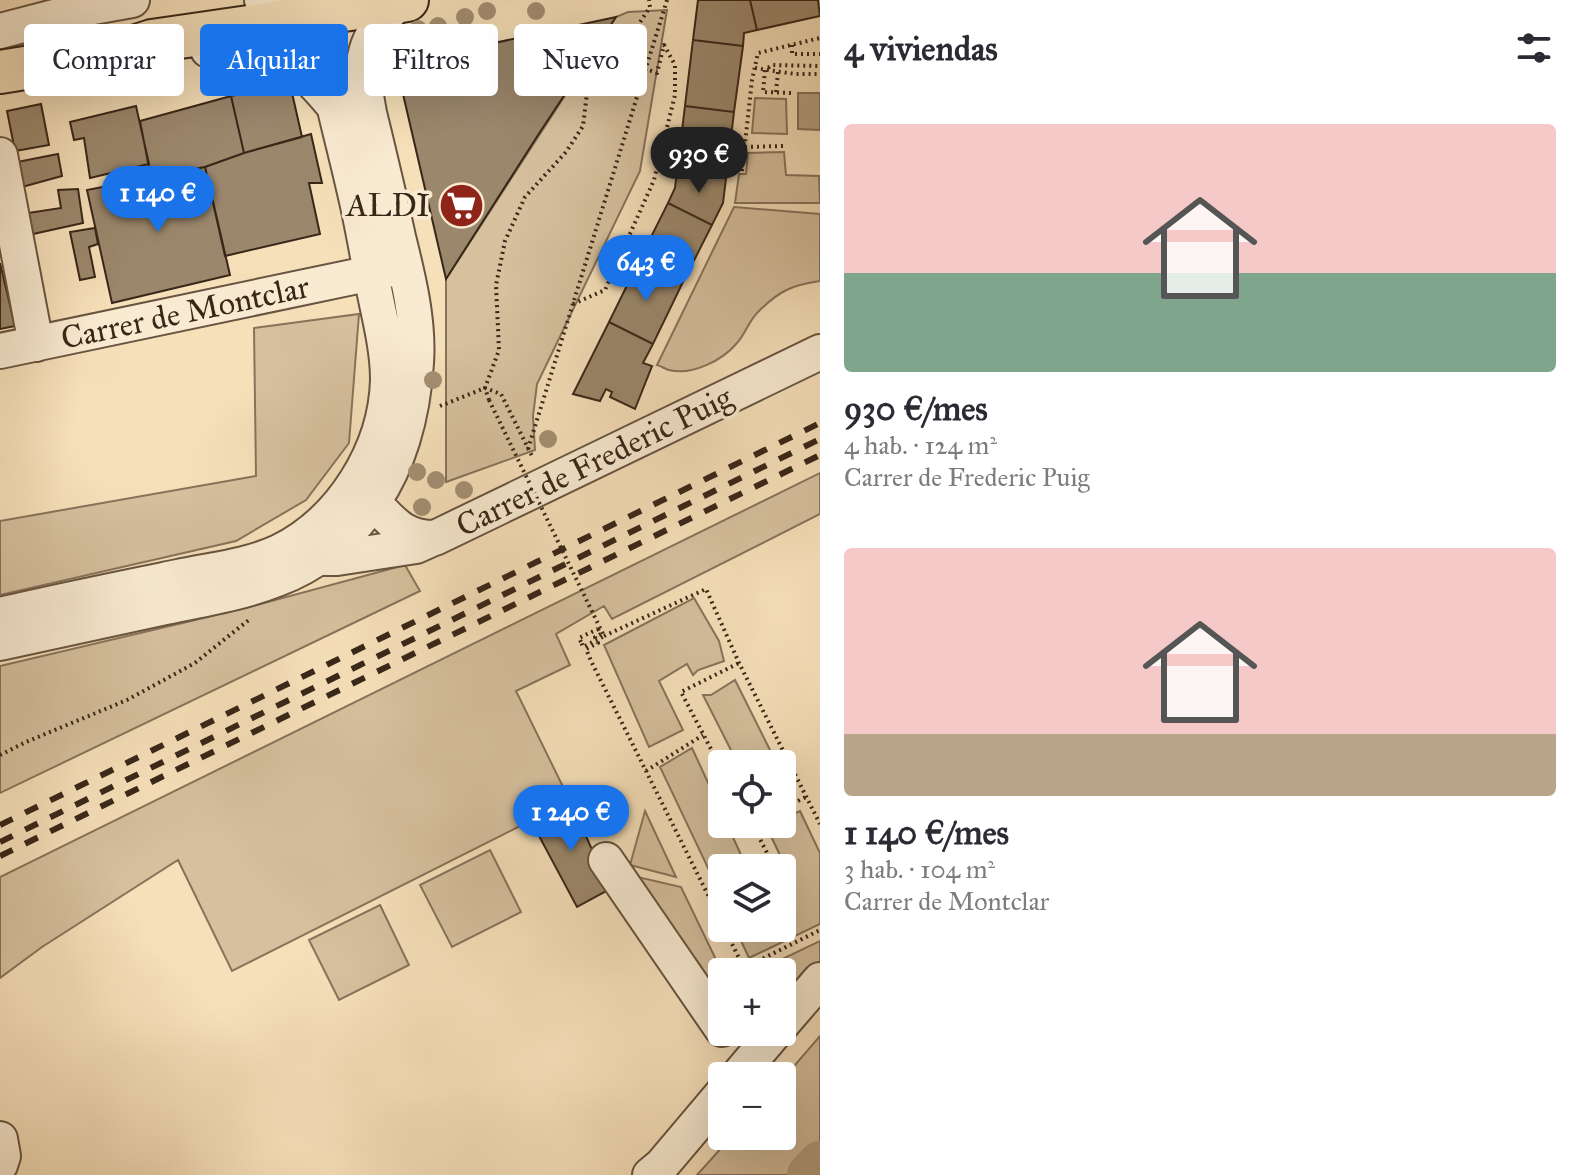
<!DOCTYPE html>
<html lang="es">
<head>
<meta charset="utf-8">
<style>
  body { margin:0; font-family:"IM FELL Great Primer",serif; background:#f2f2f3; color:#2b2b33; height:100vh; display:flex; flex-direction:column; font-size:30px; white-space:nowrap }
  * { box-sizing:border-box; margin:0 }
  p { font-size:26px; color:#7c7c81 }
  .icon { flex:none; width:44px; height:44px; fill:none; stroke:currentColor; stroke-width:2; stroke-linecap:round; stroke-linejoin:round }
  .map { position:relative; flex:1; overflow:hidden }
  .details { display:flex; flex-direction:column; background:#fff; width:760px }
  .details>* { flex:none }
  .hud { position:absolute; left:24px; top:24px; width:676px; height:72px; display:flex; gap:16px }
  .controls { position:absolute; left:708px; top:750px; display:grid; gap:16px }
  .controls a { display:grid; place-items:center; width:88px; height:88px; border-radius:8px; background:#fff; box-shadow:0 8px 32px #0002; font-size:40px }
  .price { position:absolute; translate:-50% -68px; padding:0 18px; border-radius:28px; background:#1a73e8; color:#fff; font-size:26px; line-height:52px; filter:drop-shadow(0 2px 4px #0008) }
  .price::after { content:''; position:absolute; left:50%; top:48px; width:24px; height:18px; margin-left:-12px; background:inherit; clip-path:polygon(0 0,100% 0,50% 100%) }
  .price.on { background:#222; color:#fff }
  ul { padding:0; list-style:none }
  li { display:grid; align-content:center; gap:16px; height:424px; padding:0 24px }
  li span { display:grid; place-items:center; height:248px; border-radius:8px; color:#555 }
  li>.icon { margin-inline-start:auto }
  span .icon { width:144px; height:144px; fill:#fffc; stroke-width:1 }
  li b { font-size:34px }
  h2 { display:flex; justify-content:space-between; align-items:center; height:96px; padding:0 24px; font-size:34px }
  .pill { padding:0 28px; border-radius:8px; background:#fff; box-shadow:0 8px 32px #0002; font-size:28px; line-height:72px }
  .pill.on { background:#1a73e8; color:#fff }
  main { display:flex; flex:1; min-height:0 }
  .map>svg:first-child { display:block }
</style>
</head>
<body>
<main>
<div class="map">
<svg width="820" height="1175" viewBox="0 0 820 1175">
  <rect width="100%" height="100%" fill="#f6e0ba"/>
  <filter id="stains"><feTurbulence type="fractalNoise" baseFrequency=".0025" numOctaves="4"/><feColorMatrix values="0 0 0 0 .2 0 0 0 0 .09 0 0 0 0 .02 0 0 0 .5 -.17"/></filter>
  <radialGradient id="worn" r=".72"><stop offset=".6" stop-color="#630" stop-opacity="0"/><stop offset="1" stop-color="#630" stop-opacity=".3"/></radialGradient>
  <path fill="#d6c09e" stroke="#87735b" stroke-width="2" d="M 667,10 L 640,171 L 537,384 L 533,416 L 535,450 L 446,482 L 446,279 L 616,17 L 628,12 Z
    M 755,98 L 786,99 L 787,134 L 752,133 Z
    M 784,152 L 786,175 L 819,176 L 820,203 L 735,203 L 739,174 L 746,174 L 748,153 Z
    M 734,207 L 820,214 L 820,281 C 792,285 779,291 759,311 C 749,320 746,333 737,343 C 723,360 692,376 669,370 C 668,370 658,365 657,365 Z
    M 359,314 L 349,443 L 306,500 L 236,541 L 0,595 L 0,521 L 256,476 L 254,328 Z
    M 820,473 L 820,514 L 612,619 L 604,606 L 556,634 L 570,665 L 516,691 L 570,801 L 232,971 L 178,860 L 42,947 L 0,978 L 0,877 Z
    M 405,565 L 420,591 L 0,793 L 0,666 L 242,609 Z
    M 694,598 L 719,641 L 724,661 L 698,670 L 693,675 L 687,664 L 659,681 L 683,730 L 649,747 L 604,645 Z
    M 735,680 L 777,764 L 738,764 L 703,695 L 711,695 Z
    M 692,748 L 722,813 L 722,824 L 727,824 L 747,868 L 722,868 L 722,887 L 718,889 L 660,767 Z
    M 645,811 L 676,877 L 630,865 Z
    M 800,811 L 820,853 L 820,924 L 749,958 L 735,928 L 782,928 L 782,892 L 795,886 L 766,826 L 772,824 L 782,824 L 782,819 Z
    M 490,850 L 521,912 L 452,947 L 420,885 Z
    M 629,875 L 681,887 L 722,972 L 722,1010 Z
    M 380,905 L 409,965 L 339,1000 L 309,940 Z
    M 820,941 L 820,966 L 782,1011 L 782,972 L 755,972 Z
    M 820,1036 L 820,1175 L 697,1175 L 732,1136 L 782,1136 L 782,1080 Z"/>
  <path fill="#b5a183" stroke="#837058" stroke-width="2" d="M 798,93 L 820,93 L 820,130 L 798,129 Z"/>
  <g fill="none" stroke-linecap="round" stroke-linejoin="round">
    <path stroke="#b5a183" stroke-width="44" d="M 809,1175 L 820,1163"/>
  </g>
  <path fill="#9b876c" stroke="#382618" stroke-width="2" d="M 698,0 L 750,0 L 757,30 L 744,33 L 743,46 L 693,40 Z
    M 750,0 L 818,0 L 820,16 L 757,30 Z
    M 616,17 L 540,132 L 446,279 L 396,64 Z
    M 693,40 L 743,46 L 734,112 L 685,106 Z
    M 290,84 L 302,137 L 244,153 L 231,96 Z
    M 231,96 L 244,153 L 205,167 L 151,178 L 140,121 Z
    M 41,104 L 49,145 L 15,151 L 7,111 Z
    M 136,106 L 149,164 L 90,178 L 84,138 L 74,140 L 70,122 Z
    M 685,106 L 734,112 L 726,178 L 677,171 Z
    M 311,134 L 322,183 L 309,183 L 320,234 L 225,256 L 205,167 L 244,153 Z
    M 58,154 L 62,176 L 22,187 L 17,162 Z
    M 205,167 L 230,275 L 112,303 L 87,190 Z
    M 677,171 L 726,178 L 723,203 L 712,225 L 668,203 L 675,188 Z
    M 78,189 L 83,223 L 33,234 L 28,213 L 61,208 L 58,190 Z
    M 668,203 L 712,225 L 682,284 L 638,263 Z
    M 95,228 L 98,244 L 89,247 L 95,277 L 80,280 L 70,232 Z
    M 0,263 L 15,326 L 0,329 Z
    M 638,263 L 682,284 L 653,344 L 609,322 Z
    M 609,322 L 653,344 L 643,363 L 652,366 L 635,409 L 610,397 L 612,392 L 606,389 L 600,401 L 573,394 Z
    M 570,801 L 610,889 L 577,907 L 531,821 Z"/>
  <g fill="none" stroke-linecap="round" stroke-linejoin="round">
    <defs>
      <path id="minor" d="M 262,0 L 290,6 L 314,16
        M 0,31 L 93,7 L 132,0
        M 208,50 C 223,49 238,46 253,48 C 288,51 312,80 334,106
        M 0,155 L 36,344
        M 0,351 L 391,269
        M 373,502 C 394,524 404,538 435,538 L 820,352
        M 317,558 L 337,558 L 416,546 L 434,538
        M 0,615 C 59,601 119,589 178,577 C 211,570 249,566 279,552 C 342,521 386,450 388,380 C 388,347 379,316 373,284 C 368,256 363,228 357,201 C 345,147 330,94 320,41 L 322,30 L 331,12
        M 0,643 C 55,631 111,619 166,607 C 203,599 242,593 277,579 C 314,565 344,541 367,510 C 399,469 413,414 416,363 C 419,321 408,277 398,237 C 389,196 379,154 369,113 C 363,80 358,56 378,27 C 386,15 392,7 405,0
        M 606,860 L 722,1029
        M 782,1024 L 820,980
        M 738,1076 L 775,1032
        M 0,1139 L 3,1156 L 0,1165
        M 650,1175 L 662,1165 L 722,1094"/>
      <path id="major" d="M 0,72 L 112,54 L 152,41 L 270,24 L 312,15 L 407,0"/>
    </defs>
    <use href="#minor" stroke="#685440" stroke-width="38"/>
    <use href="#major" stroke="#382618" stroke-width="46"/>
    <path stroke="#382618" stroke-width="4" stroke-dasharray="2 4" stroke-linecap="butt" d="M 792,45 L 792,54 L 820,54
      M 755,68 L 795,74 L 820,74
      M 776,92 L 778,72
      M 791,93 L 763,92 L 765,70 L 772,65 L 820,66
      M 745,147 L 783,146
      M 742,171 L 752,80 L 758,53 L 820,38
      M 573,304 L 605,290 L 654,180 L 675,95 L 675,65 L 664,45 L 657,73 L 646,69
      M 489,400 L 485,388 L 499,350 L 496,285 L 505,241 L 525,197 L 566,152 L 583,126 L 587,93 L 596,76 L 623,48 L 650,7 L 649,0
      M 440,406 L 485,388 L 501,394 L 533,458
      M 528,449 L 667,0
      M 598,629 L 601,634 L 595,637 L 598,643 L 586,649 L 591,661 L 713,905 L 722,901
      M 604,636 L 706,589 L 739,663 L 820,824
      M 581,642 L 579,638 L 598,629
      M 0,755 L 26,742 L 127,700 L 195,663 L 250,619
      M 722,770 L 681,692 L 739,663
      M 646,771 L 703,735
      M 782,809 L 806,797
      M 752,824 L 775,868
      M 713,905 L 722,924
      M 724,928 L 744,968 L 820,930"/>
    <use href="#minor" stroke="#f9ebd2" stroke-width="34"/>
    <use href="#major" stroke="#f6e0ba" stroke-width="42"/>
    <path stroke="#382618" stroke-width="6" stroke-dasharray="14 14" stroke-linecap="butt" d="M 0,825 L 820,423
      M 0,842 L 820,439
      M 0,856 L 820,455"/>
    <path stroke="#382618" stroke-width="4" stroke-dasharray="2 4" stroke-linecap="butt" d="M 489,400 L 604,636 L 583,647 L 581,642"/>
  </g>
  <g fill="#a48f74">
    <circle cx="487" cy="11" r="9"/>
    <circle cx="536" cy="11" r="9"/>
    <circle cx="465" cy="17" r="9"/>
    <circle cx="438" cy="26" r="9"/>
    <circle cx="418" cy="29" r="9"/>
    <circle cx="400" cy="39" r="9"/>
    <circle cx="433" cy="380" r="9"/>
    <circle cx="548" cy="439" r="9"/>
    <circle cx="417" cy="472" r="9"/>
    <circle cx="436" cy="480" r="9"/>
    <circle cx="464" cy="490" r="9"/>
    <circle cx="422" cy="507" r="9"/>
  </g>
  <defs>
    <symbol id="supermarket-disc" viewBox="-11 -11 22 22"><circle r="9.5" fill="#8f2418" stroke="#f9ebd2"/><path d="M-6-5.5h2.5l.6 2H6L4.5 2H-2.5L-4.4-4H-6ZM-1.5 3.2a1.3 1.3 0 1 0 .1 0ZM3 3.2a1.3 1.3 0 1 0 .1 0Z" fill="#fff"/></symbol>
  </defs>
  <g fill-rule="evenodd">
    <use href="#supermarket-disc" x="436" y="180" width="51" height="51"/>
  </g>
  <g text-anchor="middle" stroke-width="7" stroke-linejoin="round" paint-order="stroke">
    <g font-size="32" fill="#382618" stroke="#f9ebd2" text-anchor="end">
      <text x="430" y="216">ALDI</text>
    </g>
    <g font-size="32" fill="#382618" stroke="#f9ebd2">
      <text transform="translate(185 312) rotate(-12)" y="11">Carrer de Montclar</text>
      <text transform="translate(594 461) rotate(-26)" y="11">Carrer de Frederic Puig</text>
    </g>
  </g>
  <rect width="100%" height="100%" filter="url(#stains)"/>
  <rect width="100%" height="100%" fill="url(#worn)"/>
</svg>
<div class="controls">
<a><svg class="icon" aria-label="locate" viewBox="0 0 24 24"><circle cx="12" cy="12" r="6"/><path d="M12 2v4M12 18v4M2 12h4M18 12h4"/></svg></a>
<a><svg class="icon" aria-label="layers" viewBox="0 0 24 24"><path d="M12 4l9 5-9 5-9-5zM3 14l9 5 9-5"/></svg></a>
<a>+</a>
<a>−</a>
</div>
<b class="price on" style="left:699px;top:195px">930 €</b>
<b class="price" style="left:158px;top:234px">1 140 €</b>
<b class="price" style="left:646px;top:303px">643 €</b>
<b class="price" style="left:571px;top:853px">1 240 €</b>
<div class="hud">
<a class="pill">Comprar</a>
<a class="pill on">Alquilar</a>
<a class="pill">Filtros</a>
<a class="pill">Nuevo</a>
</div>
</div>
<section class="details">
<h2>4 viviendas<svg class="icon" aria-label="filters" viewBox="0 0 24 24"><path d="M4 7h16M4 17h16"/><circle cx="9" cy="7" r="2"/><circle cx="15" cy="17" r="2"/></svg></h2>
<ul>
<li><span style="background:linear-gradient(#f6c9c9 60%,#7fa58c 0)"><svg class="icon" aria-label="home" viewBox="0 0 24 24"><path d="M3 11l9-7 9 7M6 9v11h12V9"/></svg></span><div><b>930 €/mes</b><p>4 hab. · 124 m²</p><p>Carrer de Frederic Puig</p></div></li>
<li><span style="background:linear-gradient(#f6c9c9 75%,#b9a48a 0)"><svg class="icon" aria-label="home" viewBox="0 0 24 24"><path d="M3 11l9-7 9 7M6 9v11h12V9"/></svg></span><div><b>1 140 €/mes</b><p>3 hab. · 104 m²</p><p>Carrer de Montclar</p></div></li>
</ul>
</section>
</main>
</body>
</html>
